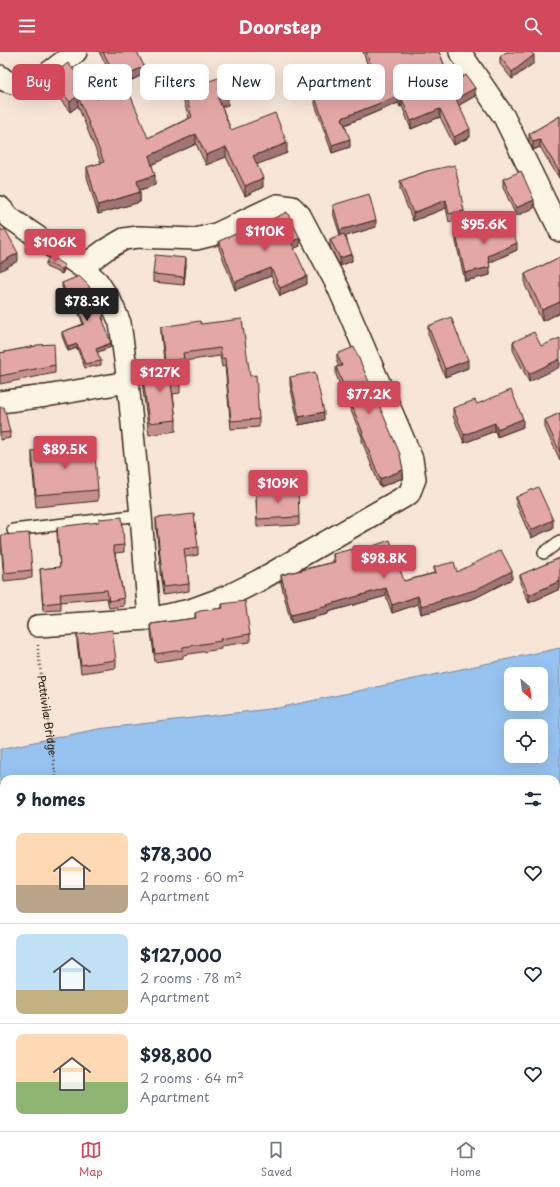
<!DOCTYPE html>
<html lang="en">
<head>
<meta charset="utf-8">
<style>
  body { margin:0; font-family:"Playpen Sans",sans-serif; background:#f6f6f7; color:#1f2937; height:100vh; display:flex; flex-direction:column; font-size:15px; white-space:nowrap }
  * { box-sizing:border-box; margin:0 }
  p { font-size:13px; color:#747a83 }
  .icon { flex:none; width:22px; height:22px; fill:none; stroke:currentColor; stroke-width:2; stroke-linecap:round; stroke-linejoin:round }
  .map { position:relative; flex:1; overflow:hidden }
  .details { position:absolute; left:0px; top:723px; width:560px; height:356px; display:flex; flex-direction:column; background:#fff; border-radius:12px 12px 0 0; box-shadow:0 4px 16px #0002 }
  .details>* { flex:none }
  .top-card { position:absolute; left:12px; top:12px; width:536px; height:36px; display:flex; gap:8px }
  .needle { width:26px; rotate:152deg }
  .controls { position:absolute; left:504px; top:615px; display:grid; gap:8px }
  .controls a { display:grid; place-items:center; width:44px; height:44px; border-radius:8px; background:#fff; box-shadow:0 4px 16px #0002; font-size:20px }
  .price { position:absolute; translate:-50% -34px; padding:0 9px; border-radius:4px; background:#d1495b; color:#fff; font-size:13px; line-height:26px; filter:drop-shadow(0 1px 2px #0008) }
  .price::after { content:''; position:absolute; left:50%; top:24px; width:12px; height:9px; margin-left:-6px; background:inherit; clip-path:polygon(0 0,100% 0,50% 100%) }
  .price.on { background:#222; color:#fff }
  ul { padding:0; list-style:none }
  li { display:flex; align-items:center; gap:12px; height:100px; padding:0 16px }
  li+li { border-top:1px solid #e0e1e3 }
  li span { display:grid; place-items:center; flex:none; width:112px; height:80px; border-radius:8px; color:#555 }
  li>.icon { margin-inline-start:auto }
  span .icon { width:48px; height:48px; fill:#fffc; stroke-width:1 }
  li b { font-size:17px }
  h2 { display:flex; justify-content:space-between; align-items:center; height:48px; padding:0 16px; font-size:17px }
  .pill { padding:0 14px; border-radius:8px; background:#fff; box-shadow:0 4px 16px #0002; font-size:14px; line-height:36px }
  .pill.on { background:#d1495b; color:#fff }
  header { display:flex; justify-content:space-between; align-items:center; height:52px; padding:0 16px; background:#d1495b; color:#fff; font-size:18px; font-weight:700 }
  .menu { display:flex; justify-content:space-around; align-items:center; height:56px; border-top:1px solid #e0e1e3; background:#fff; font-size:11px; color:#747a83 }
  .menu a { display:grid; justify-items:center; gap:2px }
  .menu .on { color:#d1495b }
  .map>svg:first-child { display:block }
</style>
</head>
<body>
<header><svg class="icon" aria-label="menu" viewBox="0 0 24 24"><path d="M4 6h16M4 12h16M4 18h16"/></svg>Doorstep<svg class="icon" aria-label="search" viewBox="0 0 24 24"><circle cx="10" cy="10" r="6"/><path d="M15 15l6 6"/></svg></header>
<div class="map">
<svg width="560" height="1079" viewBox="0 0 560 1079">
  <rect width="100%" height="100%" fill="#f7e6d8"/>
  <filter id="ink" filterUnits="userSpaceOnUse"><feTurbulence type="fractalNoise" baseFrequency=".025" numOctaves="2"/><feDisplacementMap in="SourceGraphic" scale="8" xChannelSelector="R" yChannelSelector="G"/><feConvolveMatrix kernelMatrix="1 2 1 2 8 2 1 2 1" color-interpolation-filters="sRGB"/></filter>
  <g filter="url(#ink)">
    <path fill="#97c3f0" stroke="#72869c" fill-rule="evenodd" d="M 560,596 L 560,850 L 556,851 L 556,727 L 4,727 L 4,965 L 0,965 L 0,697 L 98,677 L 278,656 ZM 511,622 L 541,622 L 541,652 L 511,652 ZM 511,674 L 541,674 L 541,704 L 511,704 Z"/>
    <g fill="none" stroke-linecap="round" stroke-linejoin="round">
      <defs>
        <path id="service" d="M 13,478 L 141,463
          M 544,501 L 560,489"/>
        <path id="minor" d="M 460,0 L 504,65 L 560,179
          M 0,24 L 6,29 L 21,33 L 36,30 L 76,0
          M 0,155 L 10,166 L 82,215 L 98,230 L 111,250 L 120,271 L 128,330 L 141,463 L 149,567
          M 0,350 L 46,344 L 128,330
          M 38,574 L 149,567 L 190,558 L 228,544 L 258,529 L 409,442 L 415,427 L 412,407 L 338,235 L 300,163 L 292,155 L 277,153 L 216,182 L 196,187 L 138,185 L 124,187 L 105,198 L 82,215
          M 113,1075 L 114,1079"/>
        <path id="primary" d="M 556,1064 L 560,1063
          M 494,1079 L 510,1075"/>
      </defs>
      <use href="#service" stroke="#3b2a1e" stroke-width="14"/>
      <use href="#minor" stroke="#3b2a1e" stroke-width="24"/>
      <use href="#primary" stroke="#3b2a1e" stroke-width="25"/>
      <path stroke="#3b2a1e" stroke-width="2.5" stroke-dasharray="1 3" stroke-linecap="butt" id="s1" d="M 38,593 L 38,600 L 56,727"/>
      <use href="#service" stroke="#fcf5e5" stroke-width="11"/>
      <use href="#minor" stroke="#fcf5e5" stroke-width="21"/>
      <use href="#primary" stroke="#fcf5e5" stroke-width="22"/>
    </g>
    <path fill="#c3908f" stroke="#3b2a1e" d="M 99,0 L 137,0 L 144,22 L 118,35 Z
      M 363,0 L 439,0 L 452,31 L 475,44 L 459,53 L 470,85 L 454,93 L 440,65 L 411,77 L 402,54 L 400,55 L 398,51 L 345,73 L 350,95 L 332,101 L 315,52 L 315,45 L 352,32 L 352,27 L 370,20 Z
      M 500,5 L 534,11 L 512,27 L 500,12 Z
      M 50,25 L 97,47 L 148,86 L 189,66 L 183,47 L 183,37 L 228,53 L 222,55 L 231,78 L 287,101 L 257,112 L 263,135 L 245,144 L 226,105 L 206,113 L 196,92 L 152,112 L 155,133 L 140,138 L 140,150 L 98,162 L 87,125 L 87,115 L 101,111 L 78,54 L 70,60 L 50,35 Z
      M 560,64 L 560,126 L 559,126 L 540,95 L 533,98 L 529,89 L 529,82 Z
      M 427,119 L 464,159 L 464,167 L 449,170 L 446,156 L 413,169 L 400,137 L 400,129 Z
      M 503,127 L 534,156 L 516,164 L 503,135 Z
      M 333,153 L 376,175 L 346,184 L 352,209 L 340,214 L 330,195 L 330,187 L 340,183 L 333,161 Z
      M 239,183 L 300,194 L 294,196 L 307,232 L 280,244 L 271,224 L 235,238 L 219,196 L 219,189 Z
      M 456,183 L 517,198 L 489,211 L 490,223 L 465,229 L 456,190 Z
      M 560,205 L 560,261 L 542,269 L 525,233 L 525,222 Z
      M 46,210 L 64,218 L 62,222 L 46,215 Z
      M 186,213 L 184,233 L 153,230 L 153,222 Z
      M 62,231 L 91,240 L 104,268 L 103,269 L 111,295 L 97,300 L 101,309 L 101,313 L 85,316 L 77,296 L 68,299 L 62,284 L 62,280 L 83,272 L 73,246 L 67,248 L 62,235 Z
      M 201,272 L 250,324 L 259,367 L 259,375 L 231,377 L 225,314 L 222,315 L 220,304 L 184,309 L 184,315 L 178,316 L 180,329 L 180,341 L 173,342 L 176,368 L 176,379 L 149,383 L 142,330 L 142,319 L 165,316 L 161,283 L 161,275 Z
      M 428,274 L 468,316 L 445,325 L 428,282 Z
      M 513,290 L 541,294 L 529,330 L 513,298 Z
      M 36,294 L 55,313 L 55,321 L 0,332 L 0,301 Z
      M 337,302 L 403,426 L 380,435 L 362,389 L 362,385 L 336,323 L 336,315 L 339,315 L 337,310 Z
      M 290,325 L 324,368 L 299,373 L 290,333 Z
      M 477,352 L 523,375 L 497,385 L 495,379 L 464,391 L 453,364 L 453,356 Z
      M 0,355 L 10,380 L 10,386 L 0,388 Z
      M 560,361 L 560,408 L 545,376 L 545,368 Z
      M 32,399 L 98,438 L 98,449 L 36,455 L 32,410 Z
      M 516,445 L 553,476 L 531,486 L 516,452 Z
      M 256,448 L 299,465 L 299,473 L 257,475 Z
      M 156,466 L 198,495 L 198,503 L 185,505 L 189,532 L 189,539 L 163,543 L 160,521 L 160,513 L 156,474 Z
      M 57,475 L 124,493 L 124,500 L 115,501 L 124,546 L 124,554 L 109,556 L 107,546 L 61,550 L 61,558 L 43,559 L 40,517 L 60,515 L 57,482 Z
      M 1,483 L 32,518 L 32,526 L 4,529 L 1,491 Z
      M 353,501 L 404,529 L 434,521 L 434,515 L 457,520 L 512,527 L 475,546 L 441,556 L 441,557 L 421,562 L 418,552 L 392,561 L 386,544 L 328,560 L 328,562 L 291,571 L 281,531 L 281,523 L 333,510 L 333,502 Z
      M 560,506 L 560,537 L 529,551 L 520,531 L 520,523 Z
      M 222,552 L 250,582 L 250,590 L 221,594 L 221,597 L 183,603 L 183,606 L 155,610 L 151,580 L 151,572 L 195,566 L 195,561 L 222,556 Z
      M 77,583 L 116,608 L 116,616 L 81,621 L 77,591 Z
      M 556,891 L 560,891 L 560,993 L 560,988 L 556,988 Z"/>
    <path fill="#9f7674" stroke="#3b2a1e" d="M 534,3 L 534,11 L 512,27 L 512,20 Z
      M 144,14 L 144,22 L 118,35 L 118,28 Z
      M 475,36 L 475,44 L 456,55 L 456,47 Z
      M 228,43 L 228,53 L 218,56 L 218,46 Z
      M 78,44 L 78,54 L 70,60 L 70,50 Z
      M 398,44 L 398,51 L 342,74 L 342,66 Z
      M 400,47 L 402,47 L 402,54 L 400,55 Z
      M 440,57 L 440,65 L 411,77 L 411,69 Z
      M 470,77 L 470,85 L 454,93 L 454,85 Z
      M 196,82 L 196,92 L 149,114 L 149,104 Z
      M 350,87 L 350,95 L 332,101 L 332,93 Z
      M 540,88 L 540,95 L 533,98 L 533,90 Z
      M 287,91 L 287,101 L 253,114 L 253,104 Z
      M 226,95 L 226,105 L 206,113 L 206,103 Z
      M 559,119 L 560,119 L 560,126 L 559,126 Z
      M 155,123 L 155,133 L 137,139 L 137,129 Z
      M 263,126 L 263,135 L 245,144 L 245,134 Z
      M 140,140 L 140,150 L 98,162 L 98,153 Z
      M 446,148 L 446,156 L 413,169 L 413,161 Z
      M 534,148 L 534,156 L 516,164 L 516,156 Z
      M 376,168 L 376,175 L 340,186 L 340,178 Z
      M 300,186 L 300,194 L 291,198 L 291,190 Z
      M 517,191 L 517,198 L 488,211 L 488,204 Z
      M 18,201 L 18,209 L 0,219 L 0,211 Z
      M 352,202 L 352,209 L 340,214 L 340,206 Z
      M 186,206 L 186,213 L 184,233 L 184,225 Z
      M 64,213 L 64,218 L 62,222 L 62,218 Z
      M 490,215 L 490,223 L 465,229 L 465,221 Z
      M 271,216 L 271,224 L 235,238 L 235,230 Z
      M 307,224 L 307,232 L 280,244 L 280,236 Z
      M 73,242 L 73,246 L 67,248 L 67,244 Z
      M 560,250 L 560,261 L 542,269 L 542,258 Z
      M 111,291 L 111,295 L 96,301 L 96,297 Z
      M 77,292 L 77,296 L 68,299 L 68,295 Z
      M 560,307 L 560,315 L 529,330 L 529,322 Z
      M 468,308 L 468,316 L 445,325 L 445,317 Z
      M 324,360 L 324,368 L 299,373 L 299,365 Z
      M 523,367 L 523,375 L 497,385 L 497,377 Z
      M 495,371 L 495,379 L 464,391 L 464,383 Z
      M 403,418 L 403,426 L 380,435 L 380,427 Z
      M 553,468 L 553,476 L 531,486 L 531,478 Z
      M 512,519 L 512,527 L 475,546 L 441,556 L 441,557 L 421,562 L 421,554 L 440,548 Z
      M 560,529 L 560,537 L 529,551 L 529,543 Z
      M 386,536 L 386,544 L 328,560 L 328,562 L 291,571 L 291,563 Z
      M 418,544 L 418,552 L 392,561 L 392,553 Z
      M 404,1075 L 416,1075 L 404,1078 Z"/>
    <path fill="#e3a8a6" stroke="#3b2a1e" d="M 103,0 L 137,0 L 144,14 L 118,28 Z
      M 366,0 L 439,0 L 452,31 L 466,23 L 475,36 L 456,47 L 470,77 L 454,85 L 440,57 L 411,69 L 402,47 L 400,47 L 398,44 L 342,66 L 350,87 L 332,93 L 315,45 L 354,31 L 352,27 L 373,18 Z
      M 506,0 L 531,0 L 534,3 L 512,20 L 500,5 Z
      M 68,11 L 97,47 L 127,35 L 148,86 L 192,65 L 183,37 L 222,25 L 228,43 L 218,46 L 231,78 L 275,61 L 287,91 L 253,104 L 263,126 L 245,134 L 226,95 L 206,103 L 196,82 L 149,104 L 155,123 L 137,129 L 140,140 L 98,153 L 87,115 L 104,110 L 78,44 L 70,50 L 50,25 Z
      M 560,64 L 560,119 L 559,119 L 540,88 L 533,90 L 529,82 Z
      M 455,113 L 464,159 L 449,162 L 446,148 L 413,161 L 400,129 L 427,119 Z
      M 521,119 L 534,148 L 516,156 L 503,127 Z
      M 369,142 L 376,168 L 340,178 L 333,153 Z
      M 287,160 L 300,186 L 291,190 L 307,224 L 280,236 L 271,216 L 235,230 L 219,189 L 238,181 L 239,183 Z
      M 506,167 L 517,191 L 488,204 L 490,215 L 465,221 L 456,183 L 492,174 Z
      M 0,175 L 2,179 L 5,177 L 18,201 L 0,211 Z
      M 344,182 L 352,202 L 340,206 L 330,187 Z
      M 155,203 L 186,206 L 184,225 L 153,222 Z
      M 50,204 L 64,213 L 62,218 L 46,210 Z
      M 560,205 L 560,250 L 542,258 L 525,222 Z
      M 79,224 L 89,234 L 91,240 L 92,239 L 98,248 L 104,264 L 102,265 L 111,291 L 96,297 L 101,309 L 85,312 L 77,292 L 68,295 L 62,280 L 84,272 L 73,242 L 67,244 L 62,231 Z
      M 451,265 L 468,308 L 445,317 L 428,274 Z
      M 242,267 L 250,324 L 256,323 L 259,367 L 231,369 L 225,306 L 222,307 L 220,296 L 183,301 L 184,307 L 165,310 L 161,275 L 200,269 L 201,272 Z
      M 534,280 L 541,294 L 560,286 L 560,307 L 529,322 L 513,290 Z
      M 54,292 L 55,313 L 0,324 L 0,301 L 36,294 L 36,293 Z
      M 354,295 L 400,402 L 403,418 L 380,427 L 362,381 L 363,381 L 336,315 L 342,314 L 337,302 Z
      M 178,314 L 180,329 L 171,331 L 176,368 L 149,371 L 142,319 Z
      M 315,320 L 324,360 L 299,365 L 290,325 Z
      M 511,338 L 523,367 L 497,377 L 495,371 L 464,383 L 453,356 L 475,348 L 477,352 Z
      M 0,355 L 4,355 L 10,380 L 0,381 Z
      M 560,361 L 560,400 L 545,368 Z
      M 94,393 L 98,438 L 36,443 L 32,399 Z
      M 538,435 L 553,468 L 531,478 L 516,445 Z
      M 298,438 L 299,465 L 257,467 L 256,440 Z
      M 194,462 L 198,495 L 184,497 L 189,532 L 163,535 L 160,513 L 161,513 L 156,466 Z
      M 122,465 L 124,493 L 113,494 L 124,546 L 109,549 L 107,538 L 60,542 L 61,550 L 43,552 L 40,517 L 60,515 L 57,475 L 99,470 L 99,467 Z
      M 29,481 L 32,518 L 4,521 L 1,483 Z
      M 390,488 L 404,529 L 436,521 L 434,515 L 454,510 L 457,520 L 501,498 L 512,519 L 475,538 L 440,548 L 441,549 L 421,554 L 418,544 L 392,553 L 386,536 L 327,553 L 328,554 L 291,563 L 281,523 L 335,510 L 333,502 L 352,497 L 353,501 Z
      M 560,506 L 560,529 L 529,543 L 520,523 Z
      M 245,549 L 250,582 L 220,587 L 221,589 L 183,595 L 183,598 L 155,602 L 151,572 L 196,566 L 195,561 L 200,559 L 223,556 L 222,552 Z
      M 112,578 L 116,608 L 81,613 L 77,583 Z
      M 556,891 L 560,891 L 560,984 L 560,979 L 556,979 Z"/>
  </g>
  <g text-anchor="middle" stroke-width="3" stroke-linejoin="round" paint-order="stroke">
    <g font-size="11" fill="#3b2a1e" stroke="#fcf5e5">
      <text dy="4" stroke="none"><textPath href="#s1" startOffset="71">Pattivila Bridge</textPath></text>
    </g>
  </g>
</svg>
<div class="controls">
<a><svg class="needle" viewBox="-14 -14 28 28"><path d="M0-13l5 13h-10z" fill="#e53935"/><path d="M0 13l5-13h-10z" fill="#747a83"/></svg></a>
<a><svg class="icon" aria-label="locate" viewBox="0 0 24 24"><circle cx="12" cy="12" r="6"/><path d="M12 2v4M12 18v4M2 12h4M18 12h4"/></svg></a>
</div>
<b class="price" style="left:484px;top:193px">$95.6K</b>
<b class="price" style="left:265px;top:200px">$110K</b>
<b class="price" style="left:55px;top:211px">$106K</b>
<b class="price on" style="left:87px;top:270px">$78.3K</b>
<b class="price" style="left:160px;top:341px">$127K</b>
<b class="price" style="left:369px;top:363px">$77.2K</b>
<b class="price" style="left:65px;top:418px">$89.5K</b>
<b class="price" style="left:278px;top:452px">$109K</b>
<b class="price" style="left:384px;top:527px">$98.8K</b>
<div class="top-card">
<a class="pill on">Buy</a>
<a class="pill">Rent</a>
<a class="pill">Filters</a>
<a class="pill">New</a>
<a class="pill">Apartment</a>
<a class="pill">House</a>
</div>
<section class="details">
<h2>9 homes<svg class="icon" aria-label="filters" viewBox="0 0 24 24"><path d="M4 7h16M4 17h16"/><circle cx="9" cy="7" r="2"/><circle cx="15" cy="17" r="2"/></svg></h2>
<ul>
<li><span style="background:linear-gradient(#ffd9b3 65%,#b9a48a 0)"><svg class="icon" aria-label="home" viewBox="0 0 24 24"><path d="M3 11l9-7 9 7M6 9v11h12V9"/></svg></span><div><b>$78,300</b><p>2 rooms · 60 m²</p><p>Apartment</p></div><svg class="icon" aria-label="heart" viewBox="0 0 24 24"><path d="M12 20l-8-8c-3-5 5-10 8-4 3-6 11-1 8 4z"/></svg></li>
<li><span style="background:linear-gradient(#bfe0f5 70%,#c2b280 0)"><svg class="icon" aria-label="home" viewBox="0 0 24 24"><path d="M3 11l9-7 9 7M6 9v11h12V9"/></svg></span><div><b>$127,000</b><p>2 rooms · 78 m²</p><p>Apartment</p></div><svg class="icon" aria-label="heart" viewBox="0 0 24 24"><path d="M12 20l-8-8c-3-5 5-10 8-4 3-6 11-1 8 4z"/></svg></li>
<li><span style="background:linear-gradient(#ffd9b3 60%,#8fb573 0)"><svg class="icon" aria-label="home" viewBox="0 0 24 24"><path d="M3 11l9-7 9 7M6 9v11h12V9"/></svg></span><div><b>$98,800</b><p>2 rooms · 64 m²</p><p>Apartment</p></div><svg class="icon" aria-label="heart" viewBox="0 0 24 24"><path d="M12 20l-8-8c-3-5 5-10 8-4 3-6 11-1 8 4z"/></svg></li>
</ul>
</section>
</div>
<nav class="menu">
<a class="on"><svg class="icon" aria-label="map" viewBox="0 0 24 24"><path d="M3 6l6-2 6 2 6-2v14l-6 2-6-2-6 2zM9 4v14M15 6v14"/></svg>Map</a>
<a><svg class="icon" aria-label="saved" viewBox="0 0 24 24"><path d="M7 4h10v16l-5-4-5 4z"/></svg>Saved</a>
<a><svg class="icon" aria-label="home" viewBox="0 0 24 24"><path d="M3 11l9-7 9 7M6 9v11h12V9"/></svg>Home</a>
</nav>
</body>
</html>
